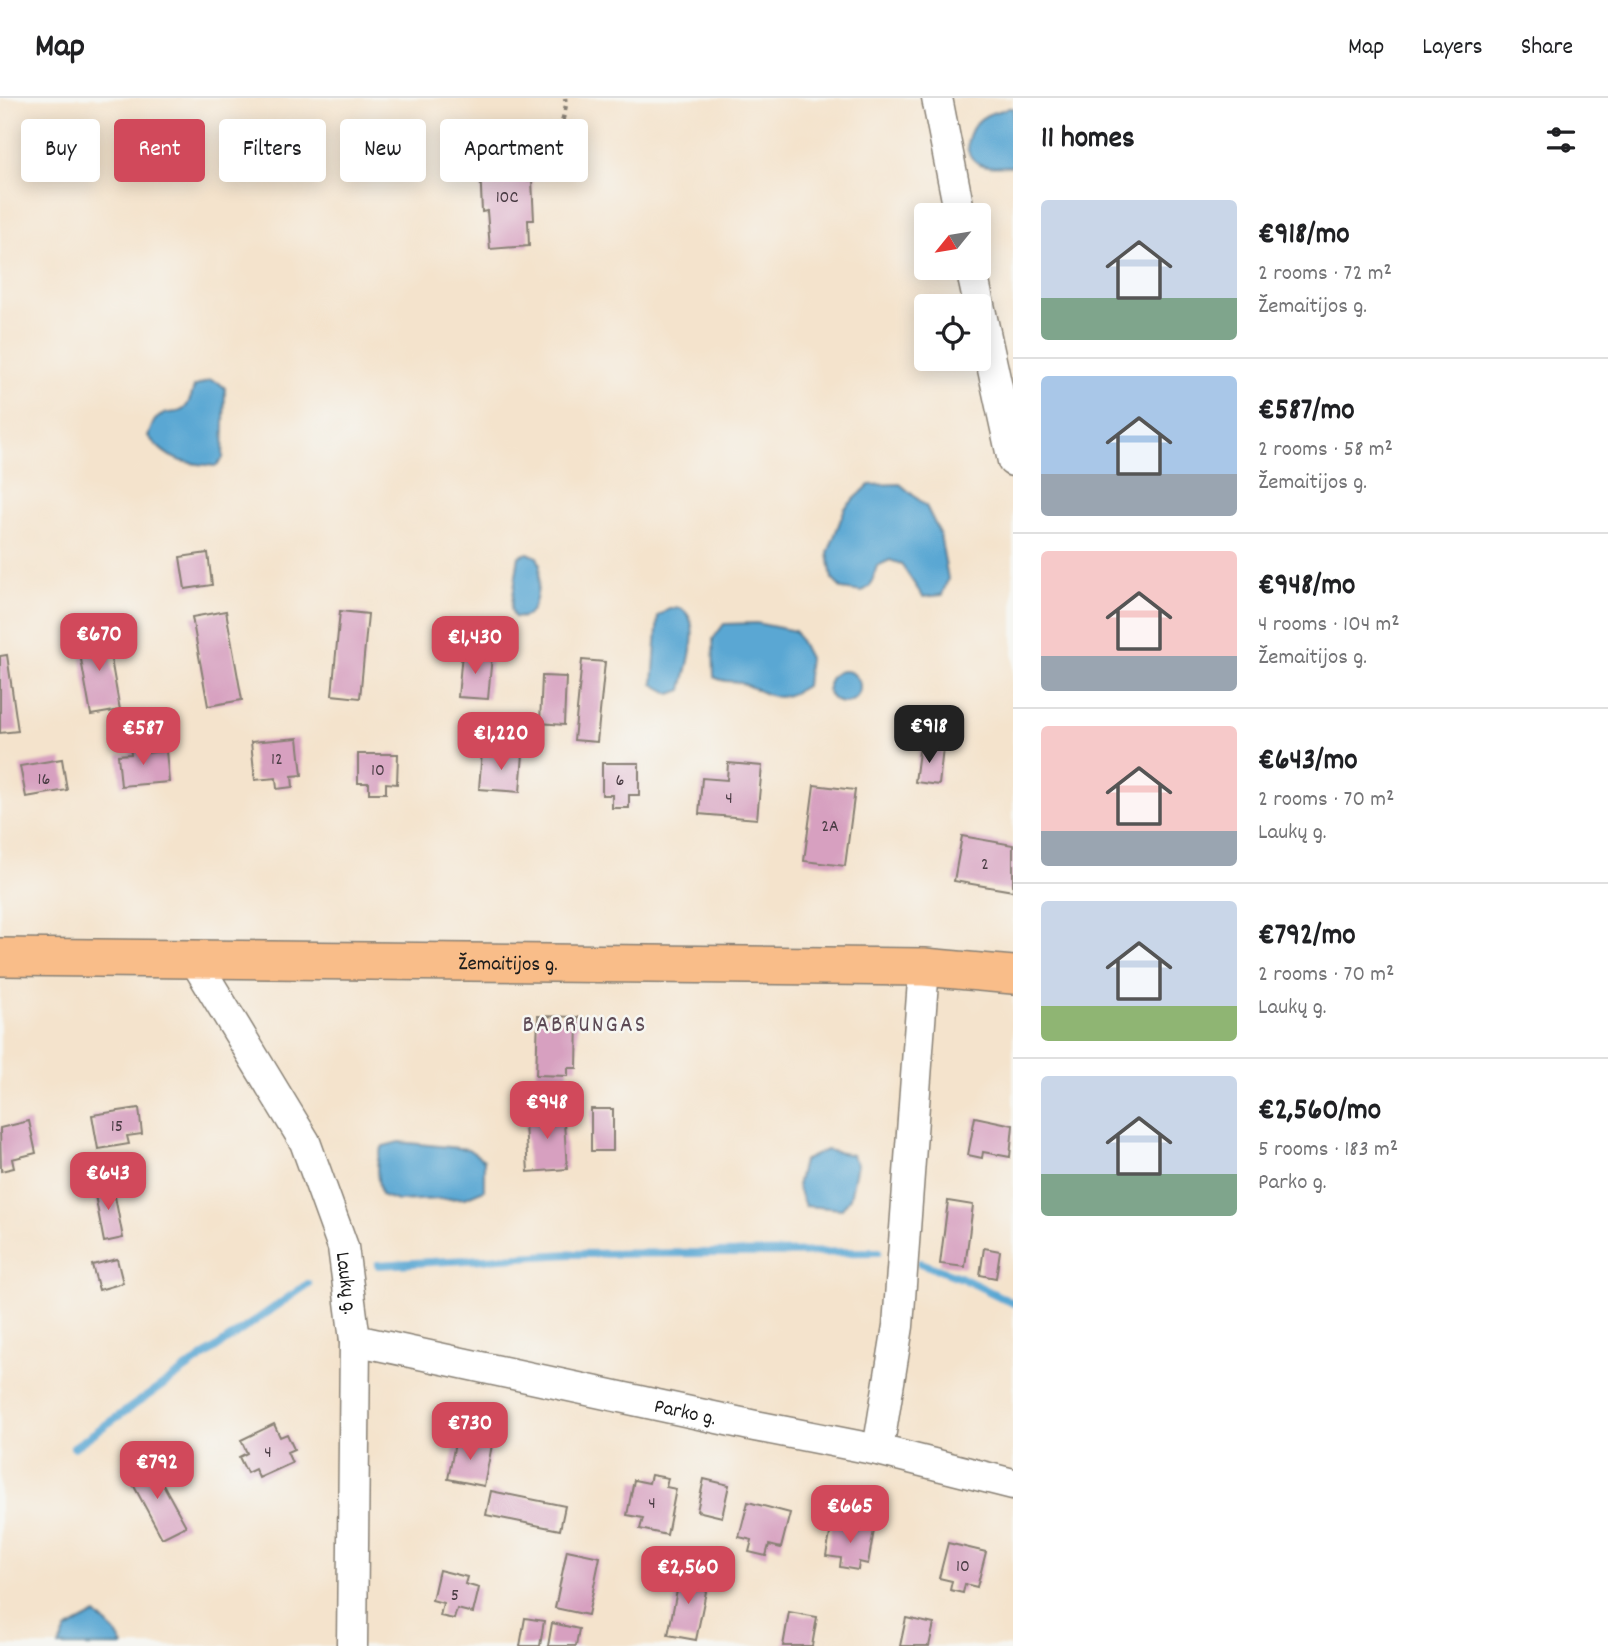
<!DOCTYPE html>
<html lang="en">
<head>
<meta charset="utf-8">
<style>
  body { margin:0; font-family:Dekko,sans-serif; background:#f2f2f2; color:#202124; height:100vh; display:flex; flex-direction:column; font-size:26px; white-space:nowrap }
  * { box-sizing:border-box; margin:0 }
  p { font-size:23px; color:#757577 }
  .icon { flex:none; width:38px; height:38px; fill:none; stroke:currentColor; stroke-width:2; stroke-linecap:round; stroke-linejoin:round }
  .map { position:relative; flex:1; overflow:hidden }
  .panel { display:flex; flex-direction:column; background:#fff; width:595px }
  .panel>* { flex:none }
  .guide { position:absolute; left:21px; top:21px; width:665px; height:63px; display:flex; gap:14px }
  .needle { width:46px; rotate:240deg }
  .tools { position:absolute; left:914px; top:105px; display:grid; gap:14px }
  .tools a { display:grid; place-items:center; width:77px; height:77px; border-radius:7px; background:#fff; box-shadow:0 4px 18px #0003; font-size:35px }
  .price { position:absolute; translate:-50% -60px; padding:0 16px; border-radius:14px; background:#d1495b; color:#fff; font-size:23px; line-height:46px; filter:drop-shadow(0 2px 4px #0008) }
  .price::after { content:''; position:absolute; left:50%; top:42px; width:21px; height:16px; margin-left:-10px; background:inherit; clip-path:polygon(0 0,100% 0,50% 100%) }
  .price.on { background:#222; color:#fff }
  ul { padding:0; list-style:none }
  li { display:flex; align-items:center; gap:21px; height:175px; padding:0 28px }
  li+li { border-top:2px solid #e0e0e0 }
  li span { display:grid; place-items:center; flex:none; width:196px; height:140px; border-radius:7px; color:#555 }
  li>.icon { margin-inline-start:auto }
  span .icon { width:84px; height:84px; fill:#fffc; stroke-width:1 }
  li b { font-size:30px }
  h2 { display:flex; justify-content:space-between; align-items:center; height:84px; padding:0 28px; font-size:30px }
  .pill { padding:0 24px; border-radius:7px; background:#fff; box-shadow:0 4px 18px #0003; font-size:24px; line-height:63px }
  .pill.on { background:#d1495b; color:#fff }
  header { display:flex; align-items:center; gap:42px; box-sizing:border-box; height:98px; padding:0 35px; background:#fff; border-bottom:2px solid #e0e0e0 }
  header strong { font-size:33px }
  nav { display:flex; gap:38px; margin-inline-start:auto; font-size:24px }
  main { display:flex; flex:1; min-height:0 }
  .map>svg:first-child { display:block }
</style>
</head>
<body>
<header>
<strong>Map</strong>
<nav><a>Map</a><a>Layers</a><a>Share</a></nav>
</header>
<main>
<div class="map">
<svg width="1013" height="1548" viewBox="0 0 1013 1548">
  <rect width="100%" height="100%" fill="#f6f6f2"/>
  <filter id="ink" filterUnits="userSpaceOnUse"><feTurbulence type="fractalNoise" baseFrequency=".0143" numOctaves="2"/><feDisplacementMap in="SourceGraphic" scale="14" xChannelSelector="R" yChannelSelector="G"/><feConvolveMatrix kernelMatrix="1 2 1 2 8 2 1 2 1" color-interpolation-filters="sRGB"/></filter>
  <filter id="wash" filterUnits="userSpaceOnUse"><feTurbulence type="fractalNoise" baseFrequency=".00686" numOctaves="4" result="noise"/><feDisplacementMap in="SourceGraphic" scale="28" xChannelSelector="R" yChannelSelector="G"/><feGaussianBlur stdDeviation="1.57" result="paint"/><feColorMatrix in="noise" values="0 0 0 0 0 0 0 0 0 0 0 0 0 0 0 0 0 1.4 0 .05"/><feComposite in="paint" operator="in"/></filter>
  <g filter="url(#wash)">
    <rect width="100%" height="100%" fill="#f4e3cc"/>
    <path fill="#5aa7d3" stroke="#3b6278" stroke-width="2" d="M 1008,10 L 1013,10 L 1013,68 C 1002,68 984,71 975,63 C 959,50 971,25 987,17 C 993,14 1001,13 1008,10 Z
      M 210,282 L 219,285 L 225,290 L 223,360 L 216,368 C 183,365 169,364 148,338 C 150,334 152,326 155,322 C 172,305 184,329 194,289 Z
      M 900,386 L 926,408 L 940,436 L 948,481 L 942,497 L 923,499 L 901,466 L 890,462 L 877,468 L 871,487 L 862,494 L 842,491 L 832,481 L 828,455 L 845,410 L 869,387 Z
      M 528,455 L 537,459 L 540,466 C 538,484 540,525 514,519 L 511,511 L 519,458 Z
      M 680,510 C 705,523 686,569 682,592 L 671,596 L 653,586 L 658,518 L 669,511 Z
      M 756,525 L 795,533 L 809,560 L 806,588 C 772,609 772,595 740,585 C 730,582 725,585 714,579 L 713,541 L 724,526 Z
      M828 589a16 16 0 1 1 32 0a16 16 0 1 1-32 0Z
      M 399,1044 L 468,1051 L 484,1062 L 484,1092 L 465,1100 L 397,1103 L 381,1097 C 377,1080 374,1064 383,1048 Z
      M 826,1052 L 852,1057 L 857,1066 L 850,1100 L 842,1111 L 805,1108 L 797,1088 L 803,1063 Z
      M 96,1516 L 115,1534 L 123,1548 L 59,1548 L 66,1532 Z"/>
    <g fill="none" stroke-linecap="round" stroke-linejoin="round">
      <path stroke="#5aa7d3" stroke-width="8" d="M 920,1165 L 962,1180 L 1013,1205
        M 378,1167 L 571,1156 L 878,1154
        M 74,1349 L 308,1186"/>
    </g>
    <g id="blocks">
      <path fill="#d7a0c0" d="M 505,65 L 506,83 L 532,82 L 534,122 L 528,122 L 529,148 L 490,151 L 487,113 L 482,114 L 480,67 Z
        M 208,455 L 212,487 L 185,491 L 180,459 Z
        M 226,513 L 242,602 L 208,608 L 192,519 Z
        M 340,513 L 368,516 L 360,600 L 332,597 Z
        M 106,533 L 120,612 L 91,617 L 77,539 Z
        M 462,555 L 492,557 L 488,601 L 458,599 Z
        M 7,557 L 18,633 L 0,635 L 0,558 Z
        M 582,562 L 605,564 L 597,644 L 574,642 Z
        M 542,578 L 566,579 L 564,627 L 540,625 Z
        M 298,640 L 302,677 L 292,678 L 293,689 L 277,691 L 276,680 L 255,682 L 251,644 Z
        M 143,646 L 144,655 L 166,653 L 169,684 L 121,688 L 118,657 L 131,656 L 130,647 Z
        M 920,646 L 943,650 L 939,687 L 915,684 Z
        M 482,653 L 523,656 L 520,694 L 479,691 Z
        M 358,656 L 398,656 L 397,686 L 386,685 L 386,695 L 369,695 L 369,685 L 358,685 Z
        M 62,661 L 67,692 L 26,699 L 20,668 Z
        M 602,665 L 639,665 L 639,697 L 629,697 L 629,710 L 612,710 L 612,697 L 602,697 Z
        M 728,665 L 762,668 L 757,721 L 699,716 L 702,680 L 727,682 Z
        M 814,687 L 855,692 L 845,768 L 804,763 Z
        M 962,738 L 1013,747 L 1013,793 L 954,783 Z
        M 538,918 L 578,919 L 577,970 L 568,970 L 568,978 L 536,977 Z
        M 563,1009 L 567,1071 L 528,1074 L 525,1025 L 538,1024 L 537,1011 Z
        M 139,1010 L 142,1036 L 127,1038 L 129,1046 L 98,1051 L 92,1017 Z
        M 591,1011 L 613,1011 L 613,1053 L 591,1053 Z
        M 975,1019 L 1013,1027 L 1010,1059 L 983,1054 L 982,1060 L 968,1057 Z
        M 29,1023 L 36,1055 L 12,1061 L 14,1070 L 1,1073 L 0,1030 Z
        M 112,1083 L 123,1140 L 104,1144 L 93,1087 Z
        M 948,1103 L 973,1107 L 965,1169 L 940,1166 Z
        M 984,1150 L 1000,1153 L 996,1180 L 980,1177 Z
        M 117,1161 L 123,1185 L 99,1192 L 92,1167 Z
        M 274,1326 L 280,1339 L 287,1336 L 294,1351 L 287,1354 L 292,1365 L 259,1380 L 255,1371 L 247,1375 L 239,1359 L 247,1355 L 241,1342 Z
        M 456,1340 L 492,1347 L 484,1388 L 448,1381 Z
        M 152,1366 L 186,1428 L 162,1440 L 129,1379 Z
        M 651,1377 L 668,1380 L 666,1389 L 676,1391 L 667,1437 L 640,1431 L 643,1420 L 627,1417 L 634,1382 L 649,1385 Z
        M 704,1381 L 729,1387 L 722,1419 L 697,1413 Z
        M 491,1393 L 565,1408 L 560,1432 L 486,1417 Z
        M 748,1404 L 790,1415 L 781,1450 L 769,1447 L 766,1458 L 749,1454 L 752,1442 L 739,1439 Z
        M 832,1425 L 874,1432 L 868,1466 L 859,1464 L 858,1472 L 840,1469 L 841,1460 L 826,1458 Z
        M 948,1445 L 986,1454 L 977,1489 L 965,1486 L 963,1495 L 950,1492 L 952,1483 L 939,1480 Z
        M 567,1452 L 600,1459 L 588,1517 L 555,1510 Z
        M 439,1472 L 467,1479 L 465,1486 L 479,1490 L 473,1515 L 457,1511 L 454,1521 L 440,1518 L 443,1505 L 432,1502 Z
        M 681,1473 L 709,1479 L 696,1542 L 668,1537 Z
        M 789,1514 L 817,1519 L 812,1548 L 783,1548 Z
        M 525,1520 L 544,1523 L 540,1548 L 520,1548 Z
        M 906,1520 L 934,1526 L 929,1548 L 900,1548 Z
        M 552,1525 L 579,1531 L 576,1548 L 548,1548 Z"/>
    </g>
  </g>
  <g filter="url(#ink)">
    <use href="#blocks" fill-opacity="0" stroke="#888074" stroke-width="2"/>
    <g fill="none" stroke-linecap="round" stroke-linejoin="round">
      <defs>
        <g id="minor">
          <path d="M 937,0 L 960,117"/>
          <path d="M 971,170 L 1013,363"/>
          <path id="s1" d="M 194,861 L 305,1044 L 343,1149 L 355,1242 L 352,1548"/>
          <path id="s2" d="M 355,1242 L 755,1328 L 878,1352 L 1013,1386"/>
          <path d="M 878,1352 L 898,1228 L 924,869"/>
        </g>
        <g id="major">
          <path id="s3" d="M 0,859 L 924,869 L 1013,877"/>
        </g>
      </defs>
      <use href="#minor" stroke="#888074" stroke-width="33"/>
      <use href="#major" stroke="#888074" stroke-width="40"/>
      <path stroke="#888074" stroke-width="4.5" stroke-dasharray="5 5" stroke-linecap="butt" d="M 558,42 L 566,7 L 565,0"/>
      <use href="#minor" stroke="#fff" stroke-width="30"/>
      <use href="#major" stroke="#f9bd89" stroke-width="37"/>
    </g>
  </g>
  <g text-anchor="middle" stroke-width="5" stroke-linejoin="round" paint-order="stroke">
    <g font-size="18" fill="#4b3d45">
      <text x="507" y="104">10C</text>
      <text x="277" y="666">12</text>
      <text x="378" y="677">10</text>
      <text x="44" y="686">16</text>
      <text x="620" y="687">6</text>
      <text x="729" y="705">4</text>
      <text x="830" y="733">2A</text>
      <text x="985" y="771">2</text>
      <text x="117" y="1033">15</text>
      <text x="268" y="1359">4</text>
      <text x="652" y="1410">4</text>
      <text x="963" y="1473">10</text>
      <text x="455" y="1502">5</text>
    </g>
    <g font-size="21" fill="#1c1c1c" stroke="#f6f6f2">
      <text dy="7" stroke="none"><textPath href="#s3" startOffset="508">Žemaitijos g.</textPath></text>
      <text dy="7" stroke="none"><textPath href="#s1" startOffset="362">Laukų g.</textPath></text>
      <text dy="7" stroke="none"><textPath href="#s2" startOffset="338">Parko g.</textPath></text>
    </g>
    <g font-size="24" letter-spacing="2" fill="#5d4a55" stroke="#f6f6f2">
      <text x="585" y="933">BABRUNGAS</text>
    </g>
  </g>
</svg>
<div class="tools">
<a><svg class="needle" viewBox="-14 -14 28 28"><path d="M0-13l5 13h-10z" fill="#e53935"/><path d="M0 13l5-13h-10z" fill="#757577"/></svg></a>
<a><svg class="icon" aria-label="locate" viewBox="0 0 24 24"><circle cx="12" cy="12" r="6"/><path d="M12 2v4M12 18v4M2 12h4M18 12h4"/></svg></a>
</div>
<b class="price" style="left:99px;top:575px">€670</b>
<b class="price" style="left:475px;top:578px">€1,430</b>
<b class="price on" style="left:929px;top:667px">€918</b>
<b class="price" style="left:143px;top:669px">€587</b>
<b class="price" style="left:501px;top:674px">€1,220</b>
<b class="price" style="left:547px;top:1043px">€948</b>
<b class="price" style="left:108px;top:1114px">€643</b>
<b class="price" style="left:470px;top:1364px">€730</b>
<b class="price" style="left:157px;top:1403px">€792</b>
<b class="price" style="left:850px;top:1447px">€665</b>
<b class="price" style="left:688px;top:1508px">€2,560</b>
<div class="guide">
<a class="pill">Buy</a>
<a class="pill on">Rent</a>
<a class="pill">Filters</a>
<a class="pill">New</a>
<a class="pill">Apartment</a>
</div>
</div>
<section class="panel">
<h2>11 homes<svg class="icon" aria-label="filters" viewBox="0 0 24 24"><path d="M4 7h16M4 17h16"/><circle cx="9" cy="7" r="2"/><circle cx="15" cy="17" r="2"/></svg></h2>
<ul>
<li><span style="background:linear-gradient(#c9d6e8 70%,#7fa58c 0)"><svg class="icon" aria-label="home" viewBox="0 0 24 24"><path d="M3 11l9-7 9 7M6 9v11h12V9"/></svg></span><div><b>€918/mo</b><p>2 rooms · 72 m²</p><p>Žemaitijos g.</p></div></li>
<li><span style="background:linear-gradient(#a9c7e8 70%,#9aa5b1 0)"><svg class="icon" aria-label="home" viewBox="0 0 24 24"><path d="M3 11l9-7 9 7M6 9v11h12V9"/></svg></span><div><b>€587/mo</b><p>2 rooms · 58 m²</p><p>Žemaitijos g.</p></div></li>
<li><span style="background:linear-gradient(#f6c9c9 75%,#9aa5b1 0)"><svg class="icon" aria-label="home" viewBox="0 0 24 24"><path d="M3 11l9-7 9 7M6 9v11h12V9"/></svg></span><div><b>€948/mo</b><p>4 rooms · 104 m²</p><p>Žemaitijos g.</p></div></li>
<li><span style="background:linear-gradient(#f6c9c9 75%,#9aa5b1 0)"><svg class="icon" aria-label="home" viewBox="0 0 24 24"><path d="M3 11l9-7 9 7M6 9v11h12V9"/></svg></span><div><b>€643/mo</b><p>2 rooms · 70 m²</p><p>Laukų g.</p></div></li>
<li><span style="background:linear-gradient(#c9d6e8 75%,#8fb573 0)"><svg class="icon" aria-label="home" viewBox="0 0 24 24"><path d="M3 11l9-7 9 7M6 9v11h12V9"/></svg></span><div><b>€792/mo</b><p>2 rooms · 70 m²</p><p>Laukų g.</p></div></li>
<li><span style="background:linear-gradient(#c9d6e8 70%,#7fa58c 0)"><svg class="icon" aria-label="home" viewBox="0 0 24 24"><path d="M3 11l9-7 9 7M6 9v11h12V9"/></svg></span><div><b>€2,560/mo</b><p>5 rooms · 183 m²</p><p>Parko g.</p></div></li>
</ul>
</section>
</main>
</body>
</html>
